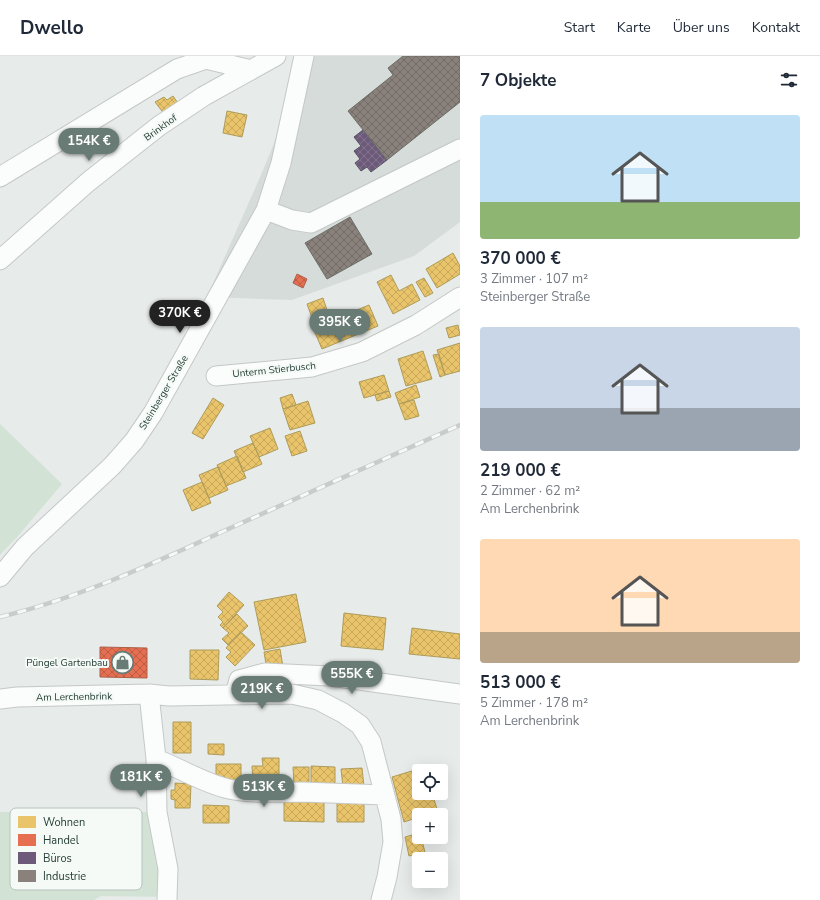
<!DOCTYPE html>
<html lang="de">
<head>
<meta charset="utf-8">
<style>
  body { margin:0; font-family:"Nunito Sans",sans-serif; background:#f6f6f7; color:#1f2937; height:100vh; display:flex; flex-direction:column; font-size:15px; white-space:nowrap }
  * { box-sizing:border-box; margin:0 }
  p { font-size:13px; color:#747a83 }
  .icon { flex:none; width:22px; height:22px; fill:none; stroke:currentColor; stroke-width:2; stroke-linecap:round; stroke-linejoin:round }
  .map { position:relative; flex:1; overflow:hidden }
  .panel { display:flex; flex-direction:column; background:#fff; width:360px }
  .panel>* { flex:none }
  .buttons { position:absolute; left:412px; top:708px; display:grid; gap:8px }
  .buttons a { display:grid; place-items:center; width:36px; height:36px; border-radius:4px; background:#fff; box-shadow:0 4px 16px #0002; font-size:20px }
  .price { position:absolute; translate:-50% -34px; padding:0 9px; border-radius:14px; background:#697b75; color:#fff; font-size:13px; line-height:26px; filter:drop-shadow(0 1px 2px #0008) }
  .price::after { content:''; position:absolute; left:50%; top:24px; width:12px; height:9px; margin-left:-6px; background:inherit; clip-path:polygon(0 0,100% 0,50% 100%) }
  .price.active { background:#222; color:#fff }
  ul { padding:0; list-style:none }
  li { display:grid; align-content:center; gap:8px; height:212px; padding:0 20px }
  li span { display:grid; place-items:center; height:124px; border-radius:4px; color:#555 }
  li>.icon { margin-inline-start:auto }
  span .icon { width:72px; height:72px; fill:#fffc; stroke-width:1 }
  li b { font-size:17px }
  h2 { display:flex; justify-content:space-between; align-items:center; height:48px; padding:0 20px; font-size:17px }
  header { display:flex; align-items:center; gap:24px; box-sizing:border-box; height:56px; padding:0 20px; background:#fff; border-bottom:1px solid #e0e1e3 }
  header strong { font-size:19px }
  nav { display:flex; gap:22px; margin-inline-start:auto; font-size:14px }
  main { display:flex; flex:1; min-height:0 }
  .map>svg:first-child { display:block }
</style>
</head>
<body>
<header>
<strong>Dwello</strong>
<nav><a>Start</a><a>Karte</a><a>Über uns</a><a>Kontakt</a></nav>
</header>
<main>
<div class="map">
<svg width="460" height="844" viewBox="0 0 460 844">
  <defs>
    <pattern id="homes-cross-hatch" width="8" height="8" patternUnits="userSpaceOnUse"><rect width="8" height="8" fill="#e9c46a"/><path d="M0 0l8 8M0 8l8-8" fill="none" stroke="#c8a95c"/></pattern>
    <pattern id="shops-cross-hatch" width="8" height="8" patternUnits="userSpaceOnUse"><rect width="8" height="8" fill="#e76f51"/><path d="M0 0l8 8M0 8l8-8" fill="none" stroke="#bb5d44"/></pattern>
    <pattern id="offices-cross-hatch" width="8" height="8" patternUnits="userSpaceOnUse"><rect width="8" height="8" fill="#6d597a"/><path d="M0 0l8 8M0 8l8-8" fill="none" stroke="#81748c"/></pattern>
    <pattern id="industry-cross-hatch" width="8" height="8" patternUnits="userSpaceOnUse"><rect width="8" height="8" fill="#8a817c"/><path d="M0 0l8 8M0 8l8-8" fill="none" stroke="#716b66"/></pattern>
  </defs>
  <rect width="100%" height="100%" fill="#e7ebe9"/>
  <path fill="#d5dcd9" d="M 310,0 L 460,0 L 460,166 L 414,200 L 292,244 L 207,241 L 261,119 Z"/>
  <path fill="#d2e3d6" d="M 0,368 L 62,428 L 18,480 L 0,499 Z
    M 0,756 L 157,756 L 167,841 L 101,840 L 94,844 L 0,844 Z"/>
  <path fill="url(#homes-cross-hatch)" stroke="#ae9c5a" d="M 173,40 L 180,50 L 165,59 L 155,46 L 164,41 L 167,44 Z
    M 227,55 L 247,59 L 242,81 L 223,77 Z
    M 453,197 L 460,210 L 460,218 L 437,232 L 426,213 Z
    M 391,219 L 399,235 L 412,228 L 420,244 L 393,258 L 377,226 Z
    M 424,222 L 433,237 L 425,241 L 416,226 Z
    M 323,242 L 328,257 L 312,262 L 307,248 Z
    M 369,249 L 378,270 L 322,293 L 313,272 Z
    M 458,269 L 460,279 L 449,282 L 446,272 Z
    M 460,287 L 460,315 L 445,319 L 437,294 Z
    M 423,295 L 432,323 L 406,330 L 398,303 Z
    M 439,298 L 445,319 L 440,321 L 433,299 Z
    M 384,319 L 389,335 L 364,342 L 359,326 Z
    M 416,329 L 420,341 L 399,348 L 395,337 Z
    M 389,335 L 391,341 L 377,345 L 375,339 Z
    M 292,338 L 296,349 L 283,353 L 280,342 Z
    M 213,342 L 224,349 L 203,383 L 192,377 Z
    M 414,344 L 419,360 L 405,364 L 399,348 Z
    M 308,345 L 315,367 L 290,374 L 283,353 Z
    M 270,372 L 278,393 L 259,401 L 250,380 Z
    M 300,375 L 307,395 L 292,400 L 285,380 Z
    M 253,387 L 262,408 L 243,416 L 234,395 Z
    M 237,400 L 246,422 L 226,430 L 217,409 Z
    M 218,411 L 228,434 L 209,442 L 199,419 Z
    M 202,426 L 211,447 L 192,455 L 183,434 Z
    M 229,536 L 244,549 L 223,572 L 220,569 L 223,566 L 218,561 L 223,556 L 217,550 Z
    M 296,538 L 306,586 L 264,594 L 254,546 Z
    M 344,557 L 386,562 L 383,594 L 341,590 Z
    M 237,558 L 248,570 L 228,589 L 222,583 L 229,577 L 223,572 Z
    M 412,572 L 460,578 L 460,603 L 409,598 Z
    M 241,576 L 255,589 L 235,610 L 226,601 L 231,596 L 226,592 Z
    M 280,593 L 283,611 L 267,614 L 264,596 Z
    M 190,594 L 219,594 L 218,624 L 190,623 Z
    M 173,666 L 191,666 L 191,697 L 173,697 Z
    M 208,688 L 224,688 L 224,699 L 208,698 Z
    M 262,702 L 279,702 L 279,727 L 253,727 L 252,710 L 263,710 Z
    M 216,708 L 241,708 L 241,725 L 216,725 Z
    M 311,710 L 335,711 L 335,730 L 311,730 Z
    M 293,711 L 309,711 L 309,729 L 294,729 Z
    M 425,711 L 426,715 L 419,715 L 419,737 L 432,737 L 438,756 L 427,759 L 419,759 L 419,761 L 404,766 L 392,721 Z
    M 362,712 L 364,731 L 343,731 L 341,713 Z
    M 175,727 L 191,728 L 190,752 L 175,752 L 175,744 L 171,743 L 171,734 L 175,734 Z
    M 284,745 L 324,745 L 324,766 L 284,765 Z
    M 337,746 L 364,746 L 364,766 L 337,766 Z
    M 203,749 L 229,750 L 229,767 L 203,767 Z
    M 419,777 L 419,781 L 421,781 L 425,796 L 409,800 L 405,781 Z"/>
  <path fill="url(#shops-cross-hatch)" stroke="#ad6049" d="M 297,218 L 307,223 L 303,232 L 293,227 Z
    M 100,591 L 147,592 L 147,622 L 100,621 Z"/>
  <path fill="url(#offices-cross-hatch)" stroke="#575166" d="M 363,74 L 387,104 L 371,116 L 367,111 L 361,115 L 355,107 L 360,103 L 354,95 L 361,90 L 354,81 Z"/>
  <path fill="url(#industry-cross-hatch)" stroke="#6c6d67" d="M 403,0 L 460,0 L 460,46 L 387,104 L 348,55 L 393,19 L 388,12 Z
    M 350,161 L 372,198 L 327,223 L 305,187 Z"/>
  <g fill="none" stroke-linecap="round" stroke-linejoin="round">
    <defs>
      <path id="minor" d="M 0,121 L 177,13 L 206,3 L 251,14
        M 266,154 L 292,164 L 311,167 L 460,93
        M 0,204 L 88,126 L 159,70 L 204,40 L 276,0
        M 216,320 L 312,311 L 362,296 L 416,269 L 460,241
        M 0,521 L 25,491 L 112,410 L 134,385 L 153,357 L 266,154 L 281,107 L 304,0
        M 149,638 L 156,703 L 157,756 L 168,813 L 167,844
        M 235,638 L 239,624 L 265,617 L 330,620 L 460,638
        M 0,643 L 17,641 L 149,638 L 169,640 L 292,638 L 318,644 L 343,657 L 360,669 L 371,686 L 391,763 L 393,786 L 387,821 L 381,844
        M 156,703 C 180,712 205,728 229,733 C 253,738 278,736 302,736 C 330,737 357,738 385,739"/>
    </defs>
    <use href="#minor" stroke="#c4c8c6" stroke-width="21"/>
    <use href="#minor" stroke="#fbfcfc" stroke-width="19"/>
    <defs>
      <path id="rail" d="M 0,561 C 79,542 152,508 226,474 C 304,439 382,404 460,369"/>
    </defs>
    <use href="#rail" stroke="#c8ccca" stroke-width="4.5"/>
    <use href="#rail" stroke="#f5faf7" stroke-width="3" stroke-dasharray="9" stroke-linecap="butt"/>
  </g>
  <defs>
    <symbol id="shop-ring" viewBox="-11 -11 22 22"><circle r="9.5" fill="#f5faf7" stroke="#697b75" stroke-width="1.5"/><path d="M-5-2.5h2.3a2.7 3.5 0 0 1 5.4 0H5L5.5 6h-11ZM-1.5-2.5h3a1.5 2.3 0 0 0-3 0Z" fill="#697b75"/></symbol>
  </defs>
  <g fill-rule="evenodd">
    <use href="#shop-ring" x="110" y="594" width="25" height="25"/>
  </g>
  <g text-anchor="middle" stroke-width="4" stroke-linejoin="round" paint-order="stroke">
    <g font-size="10" fill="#253e36" stroke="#f5faf7">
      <text transform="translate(160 71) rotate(-36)" y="4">Brinkhof</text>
      <text transform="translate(274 313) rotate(-6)" y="4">Unterm Stierbusch</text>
      <text transform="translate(163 336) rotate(-59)" y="4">Steinberger Straße</text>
      <text transform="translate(74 640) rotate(-1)" y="4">Am Lerchenbrink</text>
    </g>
    <g font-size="10" fill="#253e36" stroke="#f5faf7" text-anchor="end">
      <text x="108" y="610">Püngel Gartenbau</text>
    </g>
  </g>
  <rect x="10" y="752" width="132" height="82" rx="6" fill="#f5faf7" stroke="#b7c2bd" stroke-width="1"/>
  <rect x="18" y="760" width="18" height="12" fill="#e9c46a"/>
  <rect x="18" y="778" width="18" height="12" fill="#e76f51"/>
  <rect x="18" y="796" width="18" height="12" fill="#6d597a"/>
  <rect x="18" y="814" width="18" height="12" fill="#8a817c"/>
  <g font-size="11" fill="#253e36">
    <text x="43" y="770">Wohnen</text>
    <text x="43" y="788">Handel</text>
    <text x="43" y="806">Büros</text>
    <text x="43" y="824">Industrie</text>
  </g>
</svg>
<div class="buttons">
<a><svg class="icon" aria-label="locate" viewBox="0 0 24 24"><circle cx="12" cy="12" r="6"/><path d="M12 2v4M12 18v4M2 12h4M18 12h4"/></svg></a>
<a>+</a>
<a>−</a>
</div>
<b class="price" style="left:89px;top:106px">154K €</b>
<b class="price active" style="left:180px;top:278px">370K €</b>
<b class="price" style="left:340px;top:287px">395K €</b>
<b class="price" style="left:352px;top:639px">555K €</b>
<b class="price" style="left:262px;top:654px">219K €</b>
<b class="price" style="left:141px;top:742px">181K €</b>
<b class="price" style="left:264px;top:752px">513K €</b>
</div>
<section class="panel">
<h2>7 Objekte<svg class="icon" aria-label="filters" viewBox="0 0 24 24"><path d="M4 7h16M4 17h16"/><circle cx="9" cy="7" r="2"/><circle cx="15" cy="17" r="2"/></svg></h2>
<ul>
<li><span style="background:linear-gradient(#bfe0f5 70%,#8fb573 0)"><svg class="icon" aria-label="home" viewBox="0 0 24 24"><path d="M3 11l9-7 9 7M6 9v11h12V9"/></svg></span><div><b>370 000 €</b><p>3 Zimmer · 107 m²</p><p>Steinberger Straße</p></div></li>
<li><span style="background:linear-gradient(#c9d6e8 65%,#9aa5b1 0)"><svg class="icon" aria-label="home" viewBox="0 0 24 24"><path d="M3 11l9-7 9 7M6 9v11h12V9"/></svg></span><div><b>219 000 €</b><p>2 Zimmer · 62 m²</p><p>Am Lerchenbrink</p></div></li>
<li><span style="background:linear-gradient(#ffd9b3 75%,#b9a48a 0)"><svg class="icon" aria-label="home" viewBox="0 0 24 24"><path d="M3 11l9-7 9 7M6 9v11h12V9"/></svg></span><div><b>513 000 €</b><p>5 Zimmer · 178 m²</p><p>Am Lerchenbrink</p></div></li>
</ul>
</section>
</main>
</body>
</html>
